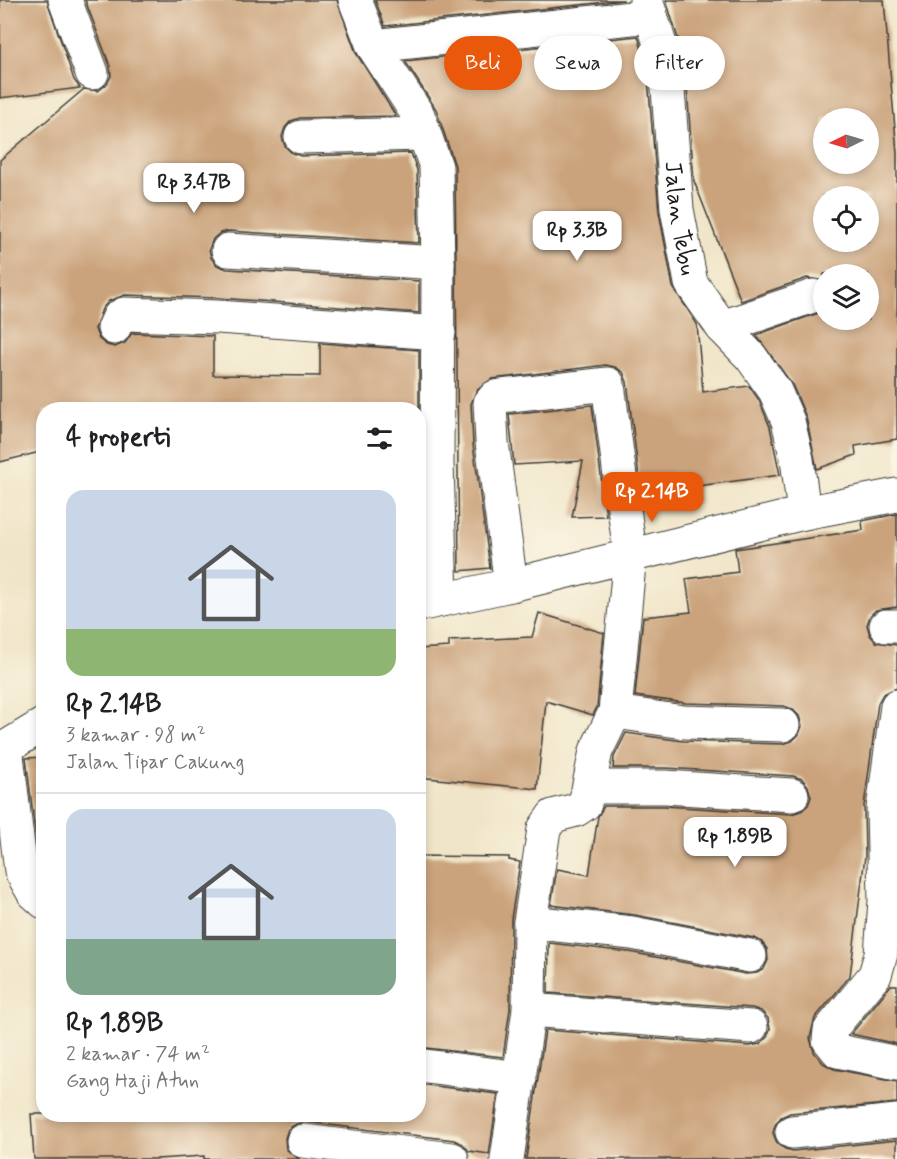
<!DOCTYPE html>
<html lang="id">
<head>
<meta charset="utf-8">
<style>
  body { margin:0; font-family:Mynerve,sans-serif; background:#f2f2f2; color:#202124; height:100vh; display:flex; flex-direction:column; font-size:22px; white-space:nowrap }
  * { box-sizing:border-box; margin:0 }
  p { font-size:20px; color:#757577 }
  .icon { flex:none; width:33px; height:33px; fill:none; stroke:currentColor; stroke-width:2; stroke-linecap:round; stroke-linejoin:round }
  .map { position:relative; flex:1; overflow:hidden }
  .panel { position:absolute; left:36px; top:402px; width:390px; height:720px; display:flex; flex-direction:column; background:#fff; border-radius:24px; box-shadow:0 3px 9px #0003 }
  .panel>* { flex:none }
  .top-card { position:absolute; left:444px; top:36px; width:363px; height:54px; display:flex; gap:12px }
  .needle { width:39px; rotate:265deg }
  .buttons { position:absolute; left:813px; top:108px; display:grid; gap:12px }
  .buttons a { display:grid; place-items:center; width:66px; height:66px; border-radius:50%; background:#fff; box-shadow:0 3px 9px #0003; font-size:30px }
  .price { position:absolute; translate:-50% -51px; padding:0 14px; border-radius:12px; background:#fff; color:#222; font-size:20px; line-height:39px; filter:drop-shadow(0 2px 3px #0008) }
  .price::after { content:''; position:absolute; left:50%; top:36px; width:18px; height:14px; margin-left:-9px; background:inherit; clip-path:polygon(0 0,100% 0,50% 100%) }
  .price.on { background:#ea580c; color:#fff }
  ul { padding:0; list-style:none }
  li { display:grid; align-content:center; gap:12px; height:318px; padding:0 30px }
  li+li { border-top:2px solid #e0e0e0 }
  li span { display:grid; place-items:center; height:186px; border-radius:18px; color:#555 }
  li>.icon { margin-inline-start:auto }
  span .icon { width:108px; height:108px; fill:#fffc; stroke-width:1 }
  li b { font-size:26px }
  h2 { display:flex; justify-content:space-between; align-items:center; height:72px; padding:0 30px; font-size:26px }
  .pill { padding:0 21px; border-radius:27px; background:#fff; box-shadow:0 3px 9px #0003; font-size:21px; line-height:54px }
  .pill.on { background:#ea580c; color:#fff }
  .map>svg:first-child { display:block }
</style>
</head>
<body>
<div class="map">
<svg width="897" height="1159" viewBox="0 0 897 1159">
  <rect width="100%" height="100%" fill="#fcf5e5"/>
  <filter id="ink" filterUnits="userSpaceOnUse"><feTurbulence type="fractalNoise" baseFrequency=".0167" numOctaves="2"/><feDisplacementMap in="SourceGraphic" scale="12" xChannelSelector="R" yChannelSelector="G"/><feConvolveMatrix kernelMatrix="1 2 1 2 8 2 1 2 1" color-interpolation-filters="sRGB"/></filter>
  <filter id="wash" filterUnits="userSpaceOnUse"><feTurbulence type="fractalNoise" baseFrequency=".008" numOctaves="4" result="noise"/><feDisplacementMap in="SourceGraphic" scale="24" xChannelSelector="R" yChannelSelector="G"/><feGaussianBlur stdDeviation="1.35" result="paint"/><feColorMatrix in="noise" values="0 0 0 0 0 0 0 0 0 0 0 0 0 0 0 0 0 1.4 0 .05"/><feComposite in="paint" operator="in"/></filter>
  <g filter="url(#wash)">
    <rect width="100%" height="100%" fill="#f0e5c8"/>
    <g id="blocks">
      <path fill="#caa37c" fill-rule="evenodd" d="M 0,0 L 47,0 L 74,80 L 80,88 L 0,98 Z
        M 85,0 L 337,0 L 356,53 L 396,116 L 300,118 L 291,121 L 285,128 L 282,137 L 285,146 L 292,153 L 301,156 L 411,153 L 417,170 L 419,243 L 229,231 L 220,233 L 213,239 L 209,249 L 211,258 L 217,265 L 227,269 L 419,281 L 419,313 L 219,298 L 125,295 L 109,301 L 102,309 L 95,329 L 99,339 L 107,345 L 115,347 L 125,343 L 132,333 L 213,336 L 213,375 L 320,376 L 320,343 L 419,350 L 419,410 L 44,410 L 44,451 L 0,462 L 0,160 L 84,89 L 98,91 L 107,84 L 111,76 L 110,66 Z
        M 375,0 L 624,0 L 385,26 Z
        M 666,0 L 884,0 L 897,153 L 897,439 L 855,446 L 856,455 L 817,469 L 806,417 L 792,384 L 756,335 L 824,311 L 824,320 L 868,320 L 868,274 L 824,274 L 824,281 L 807,278 L 741,301 L 694,181 L 685,61 ZM 824,118 L 868,118 L 868,164 L 824,164 ZM 824,196 L 868,196 L 868,242 L 824,242 Z
        M 638,36 L 647,67 L 659,212 L 673,287 L 697,324 L 703,392 L 749,386 L 759,400 L 770,427 L 780,475 L 698,486 L 699,503 L 643,509 L 627,382 L 623,372 L 615,367 L 606,365 L 492,379 L 476,391 L 471,404 L 473,444 L 490,568 L 459,571 L 455,166 L 436,109 L 405,61 Z
        M 592,405 L 606,516 L 572,517 L 583,461 L 514,465 L 509,414 Z
        M 897,514 L 897,607 L 876,610 L 870,616 L 867,625 L 870,635 L 876,642 L 897,645 L 897,688 L 883,694 L 878,703 L 864,806 L 865,856 L 850,976 L 815,1018 L 810,1038 L 814,1052 L 823,1063 L 834,1069 L 897,1081 L 897,1103 L 790,1113 L 781,1117 L 775,1125 L 773,1133 L 777,1143 L 785,1149 L 793,1151 L 897,1140 L 897,1159 L 526,1159 L 545,1030 L 750,1046 L 760,1044 L 767,1037 L 770,1029 L 768,1018 L 761,1011 L 752,1008 L 548,993 L 549,943 L 629,952 L 746,974 L 757,973 L 764,969 L 768,960 L 767,949 L 762,942 L 754,938 L 635,915 L 551,905 L 557,869 L 589,875 L 598,816 L 604,806 L 664,806 L 791,814 L 801,811 L 808,805 L 811,797 L 808,786 L 802,779 L 793,776 L 666,768 L 613,768 L 614,757 L 626,733 L 683,741 L 782,744 L 792,741 L 799,734 L 802,726 L 799,716 L 792,709 L 784,706 L 686,703 L 635,696 L 643,617 L 691,612 L 686,579 L 738,572 L 735,549 L 863,530 L 862,521 Z
        M 539,613 L 604,633 L 597,707 L 593,715 L 546,701 L 537,789 L 418,777 L 418,649 L 449,647 L 449,641 L 532,637 Z
        M 44,757 L 44,855 L 38,855 L 26,758 Z
        M 419,856 L 509,857 L 509,860 L 520,862 L 511,919 L 510,1009 L 503,1057 L 418,1047 Z
        M 891,985 L 897,985 L 897,1044 L 851,1034 Z
        M 418,1084 L 498,1094 L 489,1154 L 469,1151 L 463,1144 L 454,1140 L 305,1122 L 296,1124 L 288,1129 L 285,1138 L 286,1149 L 299,1159 L 204,1159 L 204,1156 L 156,1159 L 34,1159 L 31,1114 L 418,1114 Z"/>
    </g>
  </g>
  <g filter="url(#ink)">
    <use href="#blocks" fill-opacity="0" stroke="#3c3a36" stroke-width="1.5"/>
    <g fill="none" stroke-linecap="round" stroke-linejoin="round">
      <defs>
        <g id="minor">
          <path d="M 65,0 L 92,73"/>
          <path d="M 355,0 L 373,46 L 418,115 L 436,167 L 438,263 L 437,463 L 441,600"/>
          <path id="s1" d="M 646,0 L 666,63 L 677,209 L 691,283 L 722,327 L 751,357 L 775,391 L 788,421 L 797,459 L 804,513"/>
          <path d="M 373,46 L 650,16"/>
          <path d="M 301,137 L 424,134"/>
          <path d="M 228,250 L 438,263"/>
          <path d="M 722,327 L 813,296"/>
          <path d="M 114,328 L 119,317 L 124,314 L 218,317 L 439,333"/>
          <path d="M 886,626 L 897,626"/>
          <path d="M 897,706 L 883,809 L 885,901 L 881,954 L 875,975 L 830,1030 L 829,1040 L 838,1051 L 897,1063"/>
          <path d="M 615,712 L 684,722 L 783,725"/>
          <path d="M 6,747 L 21,871 L 33,892 L 44,902"/>
          <path d="M 590,787 L 665,787 L 792,795"/>
          <path d="M 530,922 L 632,933 L 750,956"/>
          <path d="M 529,1010 L 751,1027"/>
          <path d="M 418,1065 L 520,1078"/>
          <path d="M 792,1132 L 897,1121"/>
          <path d="M 303,1141 L 452,1159"/>
          <path d="M 507,1159 L 529,1010 L 530,922 L 544,829 L 553,816 L 576,810 L 585,804 L 596,751 L 615,712 L 630,554 L 608,384 L 501,396 L 495,397 L 490,403 L 492,442 L 511,585"/>
        </g>
        <path id="tertiary" d="M 418,605 L 511,585 L 804,513 L 897,495
          M 0,751 L 44,724"/>
      </defs>
      <use href="#minor" stroke="#3c3a36" stroke-width="35"/>
      <use href="#tertiary" stroke="#3c3a36" stroke-width="35"/>
      <use href="#minor" stroke="#fff" stroke-width="33"/>
      <use href="#tertiary" stroke="#fff" stroke-width="33"/>
    </g>
  </g>
  <g text-anchor="middle" stroke-width="6" stroke-linejoin="round" paint-order="stroke">
    <g font-size="24" fill="#1c1c1c" stroke="#fcf5e5">
      <text dy="8" stroke="none"><textPath href="#s1" startOffset="222">Jalan Tebu</textPath></text>
    </g>
  </g>
</svg>
<div class="buttons">
<a><svg class="needle" viewBox="-14 -14 28 28"><path d="M0-13l5 13h-10z" fill="#e53935"/><path d="M0 13l5-13h-10z" fill="#757577"/></svg></a>
<a><svg class="icon" aria-label="locate" viewBox="0 0 24 24"><circle cx="12" cy="12" r="6"/><path d="M12 2v4M12 18v4M2 12h4M18 12h4"/></svg></a>
<a><svg class="icon" aria-label="layers" viewBox="0 0 24 24"><path d="M12 4l9 5-9 5-9-5zM3 14l9 5 9-5"/></svg></a>
</div>
<b class="price" style="left:194px;top:214px">Rp 3.47B</b>
<b class="price" style="left:577px;top:262px">Rp 3.3B</b>
<b class="price on" style="left:652px;top:523px">Rp 2.14B</b>
<b class="price" style="left:735px;top:868px">Rp 1.89B</b>
<div class="top-card">
<a class="pill on">Beli</a>
<a class="pill">Sewa</a>
<a class="pill">Filter</a>
</div>
<section class="panel">
<h2>4 properti<svg class="icon" aria-label="filters" viewBox="0 0 24 24"><path d="M4 7h16M4 17h16"/><circle cx="9" cy="7" r="2"/><circle cx="15" cy="17" r="2"/></svg></h2>
<ul>
<li><span style="background:linear-gradient(#c9d6e8 75%,#8fb573 0)"><svg class="icon" aria-label="home" viewBox="0 0 24 24"><path d="M3 11l9-7 9 7M6 9v11h12V9"/></svg></span><div><b>Rp 2.14B</b><p>3 kamar · 98 m²</p><p>Jalan Tipar Cakung</p></div></li>
<li><span style="background:linear-gradient(#c9d6e8 70%,#7fa58c 0)"><svg class="icon" aria-label="home" viewBox="0 0 24 24"><path d="M3 11l9-7 9 7M6 9v11h12V9"/></svg></span><div><b>Rp 1.89B</b><p>2 kamar · 74 m²</p><p>Gang Haji Atun</p></div></li>
</ul>
</section>
</div>
</body>
</html>
